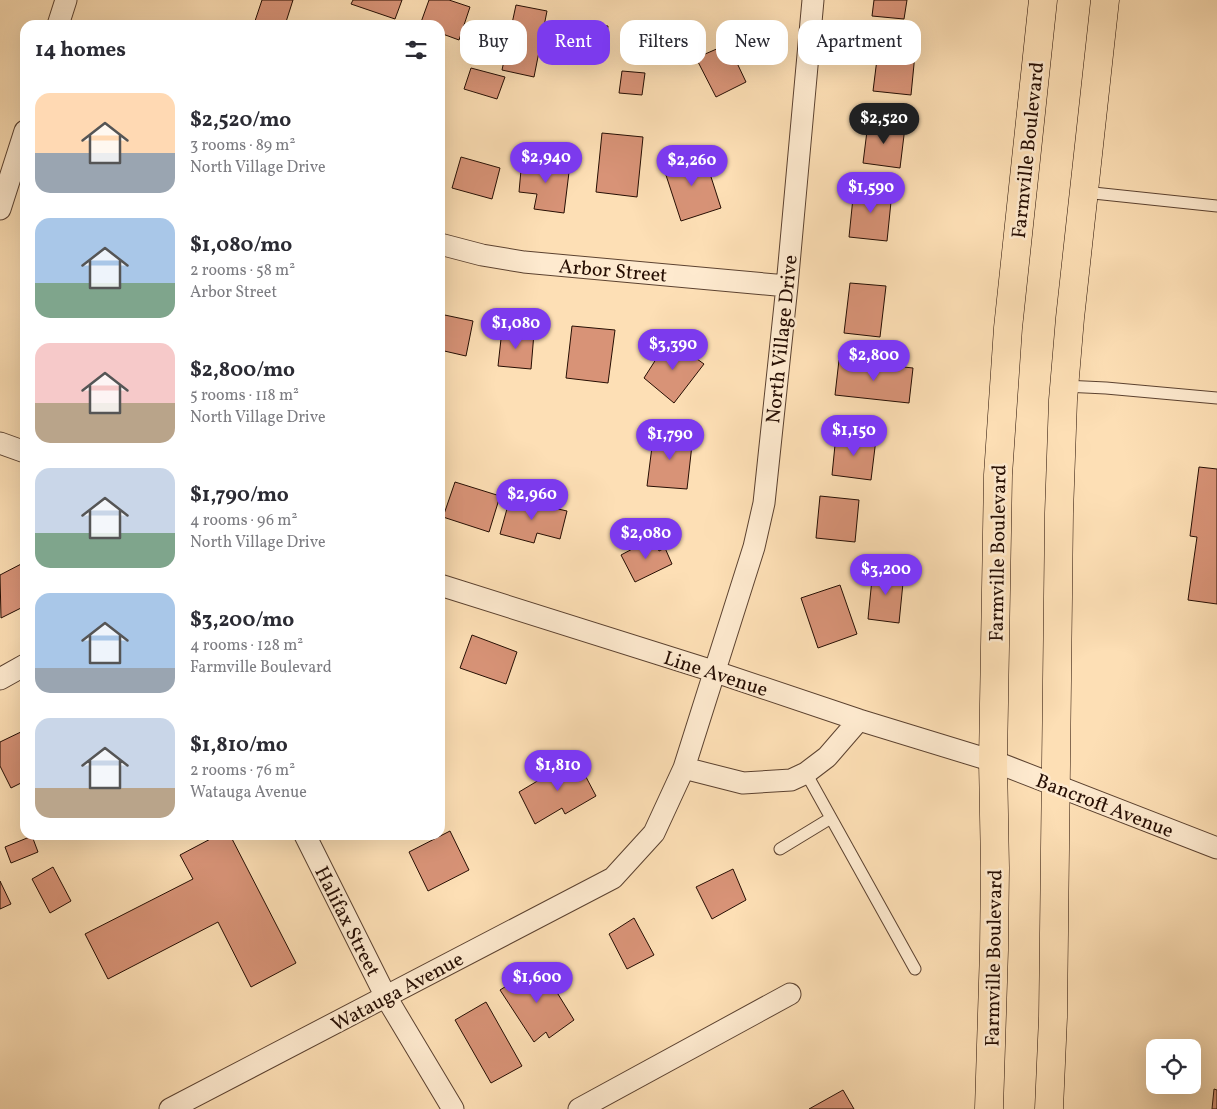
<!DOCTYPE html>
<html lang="en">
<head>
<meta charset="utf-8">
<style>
  body { margin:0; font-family:Vollkorn,serif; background:#f7f7f7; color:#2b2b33; height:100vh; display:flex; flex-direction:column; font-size:19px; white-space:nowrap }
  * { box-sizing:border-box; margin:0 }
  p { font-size:16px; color:#7c7c81 }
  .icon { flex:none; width:28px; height:28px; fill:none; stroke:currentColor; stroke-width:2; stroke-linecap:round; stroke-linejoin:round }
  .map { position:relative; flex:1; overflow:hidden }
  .panel { position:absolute; left:20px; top:20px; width:425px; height:820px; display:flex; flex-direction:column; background:#fff; border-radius:15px; box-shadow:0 5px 20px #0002 }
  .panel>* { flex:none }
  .banner { position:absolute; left:460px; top:20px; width:475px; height:45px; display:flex; gap:10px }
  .tools { position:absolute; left:1146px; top:1039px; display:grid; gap:10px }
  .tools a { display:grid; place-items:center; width:55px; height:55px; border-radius:10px; background:#fff; box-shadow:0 5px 20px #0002; font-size:25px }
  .price { position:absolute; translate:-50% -42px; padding:0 11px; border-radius:18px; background:#7c3aed; color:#fff; font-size:16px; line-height:32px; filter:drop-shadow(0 1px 2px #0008) }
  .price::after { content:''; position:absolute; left:50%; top:30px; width:15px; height:11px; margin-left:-8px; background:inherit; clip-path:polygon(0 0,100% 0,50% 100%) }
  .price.active { background:#222; color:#fff }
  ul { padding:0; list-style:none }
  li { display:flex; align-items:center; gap:15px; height:125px; padding:0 15px }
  li span { display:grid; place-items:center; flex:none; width:140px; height:100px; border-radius:15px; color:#555 }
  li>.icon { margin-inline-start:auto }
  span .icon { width:60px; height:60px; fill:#fffc; stroke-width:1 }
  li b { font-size:21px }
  h2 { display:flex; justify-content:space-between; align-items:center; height:60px; padding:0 15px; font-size:21px }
  .tag { padding:0 18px; border-radius:15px; background:#fff; box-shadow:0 5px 20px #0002; font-size:18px; line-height:45px }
  .tag.active { background:#7c3aed; color:#fff }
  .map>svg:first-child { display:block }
</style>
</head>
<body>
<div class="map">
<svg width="1217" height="1109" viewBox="0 0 1217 1109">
  <rect width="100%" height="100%" fill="#fddfb5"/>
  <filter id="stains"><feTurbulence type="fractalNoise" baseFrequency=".004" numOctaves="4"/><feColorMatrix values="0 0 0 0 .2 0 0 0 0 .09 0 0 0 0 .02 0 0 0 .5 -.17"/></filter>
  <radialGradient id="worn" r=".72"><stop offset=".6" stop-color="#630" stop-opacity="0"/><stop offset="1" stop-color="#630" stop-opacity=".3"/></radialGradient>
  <path fill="#d89377" stroke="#260e03" d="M 262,0 L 293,0 L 285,25 L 269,25 L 255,21 Z
    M 353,0 L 402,0 L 395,19 L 351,4 Z
    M 429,0 L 449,0 L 470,7 L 459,40 L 440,33 L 440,25 L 420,25 Z
    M 874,0 L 907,0 L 904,19 L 872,16 Z
    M 516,5 L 547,11 L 534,77 L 502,70 Z
    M 640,21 L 677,24 L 674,62 L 637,59 Z
    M 566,22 L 608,26 L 605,60 L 563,55 Z
    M 728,44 L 746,82 L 716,97 L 696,58 Z
    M 878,51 L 915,54 L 911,95 L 873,91 Z
    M 471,68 L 505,77 L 497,99 L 464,89 Z
    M 622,71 L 645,73 L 642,95 L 619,93 Z
    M 868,123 L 905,127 L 900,168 L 863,163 Z
    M 602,133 L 643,137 L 637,197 L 596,192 Z
    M 703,152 L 721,208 L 681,221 L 663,166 Z
    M 461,157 L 500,168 L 492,199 L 452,188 Z
    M 522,159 L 570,164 L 564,213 L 534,209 L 537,194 L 519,192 Z
    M 854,188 L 892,192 L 887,241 L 849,237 Z
    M 850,283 L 886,286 L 880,337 L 844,333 Z
    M 440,314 L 473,321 L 466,356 L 440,350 Z
    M 572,326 L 615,330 L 608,383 L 566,378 Z
    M 502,330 L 534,333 L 531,369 L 498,366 Z
    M 669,339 L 704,364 L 674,403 L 644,378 Z
    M 839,360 L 913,368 L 909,403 L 835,395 Z
    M 654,431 L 693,436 L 687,489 L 647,486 Z
    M 836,435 L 876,439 L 871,480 L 832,475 Z
    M 1199,467 L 1217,469 L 1217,604 L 1188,600 L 1197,537 L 1190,536 Z
    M 455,482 L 500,496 L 489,532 L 443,517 Z
    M 820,496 L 859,500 L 855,542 L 816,538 Z
    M 510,498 L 567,511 L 560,539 L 537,533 L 534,543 L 500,534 Z
    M 653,538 L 659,551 L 665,548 L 672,564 L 635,582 L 621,555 Z
    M 25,562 L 25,606 L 1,618 L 0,575 Z
    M 873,569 L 904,573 L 899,623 L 868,619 Z
    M 840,585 L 857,634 L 818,648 L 801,598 Z
    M 472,635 L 517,652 L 506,684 L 460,668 Z
    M 25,730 L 25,781 L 11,788 L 0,766 L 0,742 Z
    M 576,758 L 596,796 L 565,814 L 562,808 L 535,824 L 519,792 Z
    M 450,831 L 469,870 L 428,891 L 409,852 Z
    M 218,835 L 230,835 L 296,963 L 251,987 L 218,922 L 108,979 L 85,934 L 193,879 L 180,855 Z
    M 32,836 L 38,852 L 11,863 L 5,847 Z
    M 53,867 L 71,901 L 50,913 L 32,879 Z
    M 733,869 L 746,900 L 712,919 L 696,887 Z
    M 0,881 L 11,904 L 0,909 Z
    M 634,918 L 654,955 L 627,969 L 609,934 Z
    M 540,965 L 574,1020 L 549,1038 L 546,1032 L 534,1042 L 500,990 Z
    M 486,1002 L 522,1066 L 491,1083 L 455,1020 Z
    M 1214,1089 L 1217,1090 L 1217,1109 L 1212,1109 Z
    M 843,1090 L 854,1109 L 809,1109 Z"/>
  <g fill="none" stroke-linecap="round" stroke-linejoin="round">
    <defs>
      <path id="service" d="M 1084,192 L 1217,206
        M 1064,386 L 1106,388 L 1217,398
        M 806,773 L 915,969
        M 780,849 L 831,818"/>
      <path id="minor" d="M 58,25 L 66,0
        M 0,209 L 25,131
        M 440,244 L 482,255 L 524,262 L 787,286
        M 0,443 L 25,452
        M 440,585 L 716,672 L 859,720 L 993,761 L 1217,848
        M 0,679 L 25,665
        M 684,768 L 743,783 L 791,780 L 806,773 L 827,757 L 859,720
        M 305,835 L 386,997 L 453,1109
        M 170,1109 L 613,878 L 654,833 L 684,768 L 754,547 L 764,503 L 787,286 L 813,0
        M 579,1109 L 790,994"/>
      <path id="primary" d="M 989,1109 L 994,950 L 995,868 L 993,761 L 998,475 L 1008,328 L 1043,0
        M 1049,1109 L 1053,1017 L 1059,513 L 1063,400 L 1070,318 L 1105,0"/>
    </defs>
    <use href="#service" stroke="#5c4230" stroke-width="13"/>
    <use href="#minor" stroke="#5c4230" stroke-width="23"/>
    <use href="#primary" stroke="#260e03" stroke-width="29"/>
    <use href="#service" stroke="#feeacf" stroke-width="11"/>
    <use href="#minor" stroke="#feeacf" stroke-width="21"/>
    <use href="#primary" stroke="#fddfb5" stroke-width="28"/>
  </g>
  <g text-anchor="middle" stroke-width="5" stroke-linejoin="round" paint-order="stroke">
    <g font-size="20" fill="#260e03" stroke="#feeacf">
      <text transform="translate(1027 150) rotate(-84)" y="7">Farmville Boulevard</text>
      <text transform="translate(613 270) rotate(5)" y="7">Arbor Street</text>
      <text transform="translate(781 339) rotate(-84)" y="7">North Village Drive</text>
      <text transform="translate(997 553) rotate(-89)" y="7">Farmville Boulevard</text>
      <text transform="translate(716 673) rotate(18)" y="7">Line Avenue</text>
      <text transform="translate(1105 805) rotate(21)" y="7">Bancroft Avenue</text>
      <text transform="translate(348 921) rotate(63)" y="7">Halifax Street</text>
      <text transform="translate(993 958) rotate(-89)" y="7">Farmville Boulevard</text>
      <text transform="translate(397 991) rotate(-28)" y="7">Watauga Avenue</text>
    </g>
  </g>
  <rect width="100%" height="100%" filter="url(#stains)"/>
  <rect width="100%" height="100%" fill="url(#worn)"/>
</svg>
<div class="tools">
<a><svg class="icon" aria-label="locate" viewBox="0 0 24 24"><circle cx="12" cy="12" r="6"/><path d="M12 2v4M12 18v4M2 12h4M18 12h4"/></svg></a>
</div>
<b class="price active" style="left:884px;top:145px">$2,520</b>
<b class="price" style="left:546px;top:184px">$2,940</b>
<b class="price" style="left:692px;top:187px">$2,260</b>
<b class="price" style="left:871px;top:214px">$1,590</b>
<b class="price" style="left:516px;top:350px">$1,080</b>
<b class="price" style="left:673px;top:371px">$3,390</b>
<b class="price" style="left:874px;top:382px">$2,800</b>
<b class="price" style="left:854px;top:457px">$1,150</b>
<b class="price" style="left:670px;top:461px">$1,790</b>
<b class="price" style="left:532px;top:521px">$2,960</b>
<b class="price" style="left:646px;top:560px">$2,080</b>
<b class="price" style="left:886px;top:596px">$3,200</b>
<b class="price" style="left:558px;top:792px">$1,810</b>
<b class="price" style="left:537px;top:1004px">$1,600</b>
<div class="banner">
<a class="tag">Buy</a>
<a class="tag active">Rent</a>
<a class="tag">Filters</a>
<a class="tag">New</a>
<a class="tag">Apartment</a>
</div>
<section class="panel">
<h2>14 homes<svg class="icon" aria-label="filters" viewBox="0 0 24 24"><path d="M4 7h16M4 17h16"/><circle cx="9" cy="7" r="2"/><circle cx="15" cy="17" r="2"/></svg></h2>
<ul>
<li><span style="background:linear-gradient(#ffd9b3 60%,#9aa5b1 0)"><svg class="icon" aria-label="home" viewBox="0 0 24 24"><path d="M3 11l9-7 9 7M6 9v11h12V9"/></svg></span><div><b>$2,520/mo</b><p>3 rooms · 89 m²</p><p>North Village Drive</p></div></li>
<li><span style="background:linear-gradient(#a9c7e8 65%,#7fa58c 0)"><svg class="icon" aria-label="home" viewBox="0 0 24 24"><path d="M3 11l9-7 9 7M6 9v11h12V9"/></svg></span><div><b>$1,080/mo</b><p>2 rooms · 58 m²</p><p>Arbor Street</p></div></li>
<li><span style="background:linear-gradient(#f6c9c9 60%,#b9a48a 0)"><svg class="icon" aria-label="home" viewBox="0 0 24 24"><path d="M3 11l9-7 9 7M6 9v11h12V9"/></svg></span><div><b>$2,800/mo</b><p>5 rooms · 118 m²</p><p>North Village Drive</p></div></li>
<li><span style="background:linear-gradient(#c9d6e8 65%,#7fa58c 0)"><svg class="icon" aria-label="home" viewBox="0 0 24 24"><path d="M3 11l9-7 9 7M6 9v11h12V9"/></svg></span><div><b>$1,790/mo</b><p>4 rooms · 96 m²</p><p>North Village Drive</p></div></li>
<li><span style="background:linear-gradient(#a9c7e8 75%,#9aa5b1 0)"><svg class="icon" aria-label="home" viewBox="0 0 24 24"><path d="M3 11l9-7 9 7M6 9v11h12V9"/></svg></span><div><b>$3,200/mo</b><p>4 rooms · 128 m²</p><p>Farmville Boulevard</p></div></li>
<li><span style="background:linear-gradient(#c9d6e8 70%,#b9a48a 0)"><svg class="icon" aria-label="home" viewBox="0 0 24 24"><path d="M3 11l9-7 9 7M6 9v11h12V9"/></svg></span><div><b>$1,810/mo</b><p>2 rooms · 76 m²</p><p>Watauga Avenue</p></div></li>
</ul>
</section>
</div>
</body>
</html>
